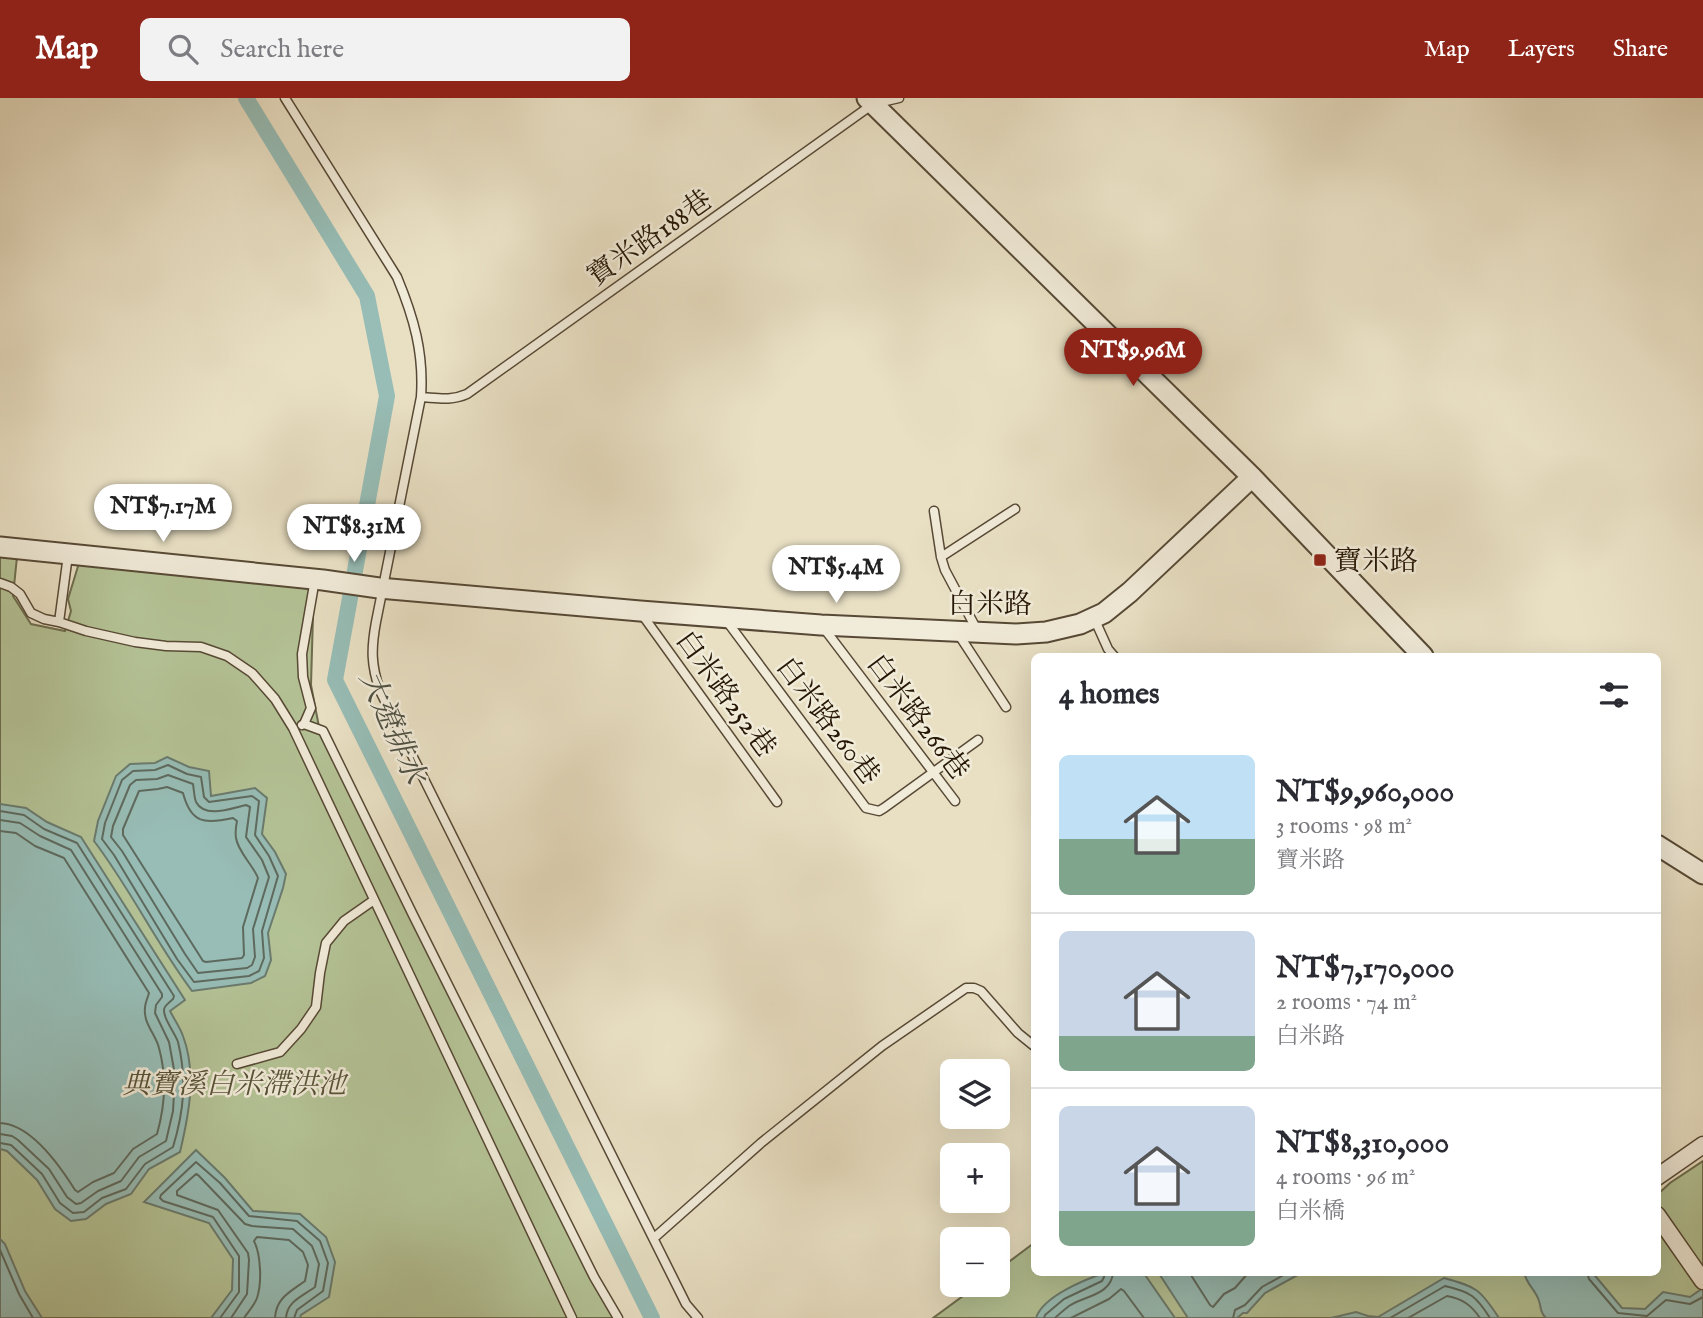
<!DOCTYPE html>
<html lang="en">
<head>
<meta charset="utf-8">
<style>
  body { margin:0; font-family:"IM FELL English","Noto Serif TC",serif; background:#f2f2f3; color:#2b2b33; height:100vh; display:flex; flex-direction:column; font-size:26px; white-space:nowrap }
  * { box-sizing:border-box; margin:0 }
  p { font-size:23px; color:#7c7c81 }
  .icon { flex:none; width:38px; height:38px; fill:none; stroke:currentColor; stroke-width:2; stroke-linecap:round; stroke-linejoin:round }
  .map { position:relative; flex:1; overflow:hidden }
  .panel { position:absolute; left:1031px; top:555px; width:630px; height:623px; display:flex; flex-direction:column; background:#fff; border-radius:10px; box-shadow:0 7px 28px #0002 }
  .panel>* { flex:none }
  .buttons { position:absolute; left:940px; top:961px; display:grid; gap:14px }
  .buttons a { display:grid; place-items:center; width:70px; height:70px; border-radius:10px; background:#fff; box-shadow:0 7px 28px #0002; font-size:35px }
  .price { position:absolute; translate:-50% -60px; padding:0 16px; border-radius:24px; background:#fff; color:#222; font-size:23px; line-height:46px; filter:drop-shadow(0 2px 4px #0008) }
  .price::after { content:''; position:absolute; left:50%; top:42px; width:21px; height:16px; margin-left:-10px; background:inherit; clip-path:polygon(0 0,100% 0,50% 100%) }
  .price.current { background:#8f2418; color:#fff }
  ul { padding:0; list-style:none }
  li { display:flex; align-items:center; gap:21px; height:175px; padding:0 28px }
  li+li { border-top:2px solid #e1e1e2 }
  li span { display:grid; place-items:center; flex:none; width:196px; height:140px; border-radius:10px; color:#555 }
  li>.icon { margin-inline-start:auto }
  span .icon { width:84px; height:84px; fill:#fffc; stroke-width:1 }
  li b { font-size:30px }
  h2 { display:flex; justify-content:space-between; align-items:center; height:84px; padding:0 28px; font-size:30px }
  header { display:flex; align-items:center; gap:42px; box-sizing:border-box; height:98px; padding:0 35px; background:#8f2418; color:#fff }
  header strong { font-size:33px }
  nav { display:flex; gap:38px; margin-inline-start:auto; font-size:24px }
  .search { width:490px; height:63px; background:#f2f2f3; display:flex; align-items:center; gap:18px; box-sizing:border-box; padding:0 24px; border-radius:10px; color:#7c7c81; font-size:26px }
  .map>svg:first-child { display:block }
</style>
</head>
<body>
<header>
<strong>Map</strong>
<div class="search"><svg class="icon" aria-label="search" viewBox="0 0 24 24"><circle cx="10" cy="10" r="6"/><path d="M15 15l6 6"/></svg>Search here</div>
<nav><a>Map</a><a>Layers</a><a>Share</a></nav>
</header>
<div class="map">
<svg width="1703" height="1220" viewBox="0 0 1703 1220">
  <rect width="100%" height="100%" fill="#e9e0c4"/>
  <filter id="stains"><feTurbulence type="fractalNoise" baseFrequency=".00286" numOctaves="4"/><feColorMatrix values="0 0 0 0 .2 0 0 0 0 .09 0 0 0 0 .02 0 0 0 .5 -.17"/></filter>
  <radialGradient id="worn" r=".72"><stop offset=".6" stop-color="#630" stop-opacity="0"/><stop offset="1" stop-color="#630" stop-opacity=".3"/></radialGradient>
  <path fill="#b4c396" stroke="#6d6d4e" stroke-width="2" d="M 0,457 L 17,459 L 13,498 L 31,526 L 65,533 L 71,513 L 68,501 L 79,465 L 314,483 L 311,587 L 319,629 L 614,1220 L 0,1220 Z
    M 1703,1063 L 1703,1220 L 933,1220 L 978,1187 L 998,1186 L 998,1172 L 1034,1145 L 1034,1174 L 1657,1174 L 1657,1097 L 1670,1085 Z"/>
  <path fill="#97bdb6" stroke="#6a7b6f" stroke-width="2" d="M 167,659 L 189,669 L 209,673 L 211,698 L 255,690 L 267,700 L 262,736 L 275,754 L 286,776 L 283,790 L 268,835 L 271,862 L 265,878 L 251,885 L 192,893 C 156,845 130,790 94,743 L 98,723 L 116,678 L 130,666 L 155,665 Z
    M 0,706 L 26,710 L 47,724 L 81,739 L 185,902 L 170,913 C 174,921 180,929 183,938 C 197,975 189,1016 180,1054 L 149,1071 L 131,1096 L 106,1106 L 86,1121 L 71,1123 L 55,1111 L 37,1082 L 7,1053 L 0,1051 Z
    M 196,1052 L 225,1080 L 253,1113 L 300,1116 L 326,1139 L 335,1164 L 329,1199 L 301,1217 L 300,1220 L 211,1220 L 232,1192 L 233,1161 L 209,1125 L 144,1104 Z
    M 0,1141 L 5,1146 L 25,1193 L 42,1220 L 0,1220 Z
    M 1107,1174 L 1143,1174 L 1175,1220 L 1036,1220 C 1043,1198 1086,1181 1107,1174 Z
    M 1158,1174 L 1303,1174 L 1265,1195 L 1247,1215 L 1243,1215 L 1237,1220 L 1188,1220 Z
    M 1524,1174 L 1592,1174 L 1622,1210 L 1645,1211 L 1663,1194 L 1690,1199 L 1703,1190 L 1703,1220 L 1546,1220 C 1539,1213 1542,1211 1539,1203 C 1536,1192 1526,1186 1524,1174 Z
    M 1444,1180 C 1477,1189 1480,1191 1499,1220 L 1331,1220 L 1356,1214 L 1368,1218 L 1378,1219 Z"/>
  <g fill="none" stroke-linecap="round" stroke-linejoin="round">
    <path stroke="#5e6a5e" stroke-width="2" d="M 168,667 L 187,676 L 201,679 L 204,699 L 209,704 L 252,698 L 259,703 L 255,737 L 269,758 L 278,778 L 262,833 L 264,860 L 259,873 L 249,878 L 194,884 L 177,861 L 114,757 L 102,741 L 105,725 L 122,682 L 133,673 L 155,672 Z
      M 168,677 L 193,686 C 194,692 194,699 196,704 C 205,721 232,710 246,707 L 250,709 L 246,739 L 262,762 L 269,779 L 253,831 L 255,859 L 252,867 L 247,870 L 198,875 L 185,856 L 122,753 L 111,739 L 113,728 L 130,687 L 136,682 L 157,681 Z
      M 167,689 L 183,695 C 191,726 205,726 233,720 L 237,723 C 236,728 235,734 236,740 C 238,754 253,767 258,780 L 243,829 L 244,857 L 242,860 L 206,864 L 203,863 L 123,737 L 123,731 L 139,693 L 158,691 Z
      M 0,713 L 24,717 L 44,731 L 77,745 L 174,898 L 173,901 C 172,902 166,907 165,909 C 160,916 175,935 178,944 C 187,981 184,1013 173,1049 L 145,1066 L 126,1091 L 102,1100 L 84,1114 L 73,1115 L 60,1105 L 42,1076 L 11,1047 L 0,1045
      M 0,722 L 20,725 L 40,738 L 71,752 L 162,896 L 162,899 L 156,907 L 155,915 L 169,944 L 175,977 L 173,1013 L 166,1043 L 139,1059 L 121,1083 L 98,1093 L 81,1105 L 76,1106 L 67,1099 L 49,1071 L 18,1042 L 12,1038 L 0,1036
      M 0,733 L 16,735 L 35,748 L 64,760 L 149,895 C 148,899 145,905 145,910 C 143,925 156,937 159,950 C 167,979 165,1008 157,1036 L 133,1051 L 114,1075 L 93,1084 L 78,1094 L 75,1092 C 60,1068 31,1026 0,1025
      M 0,1152 L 19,1196 L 33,1220
      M 1189,1174 L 1210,1207 L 1213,1209 L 1224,1196 L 1235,1190 L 1249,1174
      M 1587,1174 L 1589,1181 L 1618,1215 L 1647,1218 L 1666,1202 L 1690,1206 L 1703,1199
      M 220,1220 L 239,1194 L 239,1158 L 213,1119 L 163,1103 L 160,1100 L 161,1097 L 196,1064 L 220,1085 L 249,1118 L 297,1123 L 320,1143 L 328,1165 L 323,1193 L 297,1212 L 294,1220
      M 231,1220 L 247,1196 L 249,1162 L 248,1155 L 218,1112 L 177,1097 L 177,1093 L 196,1076 L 198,1077 L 245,1126 L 252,1128 L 293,1131 L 312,1148 L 319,1166 L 315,1189 C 303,1198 287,1203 286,1220
      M 244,1220 C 248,1214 254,1208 257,1200 C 262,1185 261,1157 254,1143 L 257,1139 L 289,1142 L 303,1154 L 308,1167 L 305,1183 C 290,1194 276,1200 275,1220
      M 1044,1220 L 1045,1217 L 1064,1201 L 1102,1183 L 1104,1179 L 1105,1174
      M 1055,1220 C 1059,1216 1064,1212 1069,1208 C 1084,1198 1112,1197 1113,1174
      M 1071,1220 L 1109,1201 L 1121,1191 L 1124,1193 L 1144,1220
      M 1233,1220 L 1235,1212 L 1245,1207 L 1262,1189 L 1289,1174
      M 1390,1220 L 1445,1188 C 1471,1194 1476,1198 1490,1220
      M 1408,1220 L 1447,1198 C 1463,1201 1471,1207 1480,1220"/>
    <path stroke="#97bdb6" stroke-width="16" d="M 246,0 L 367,198 L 387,298 L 335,582 L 652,1220"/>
    <defs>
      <path id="service" d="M 285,0 L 397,179 C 414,220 424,255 421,299 L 376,524 C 371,551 371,567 380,593 L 686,1206 L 698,1220
        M 421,299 C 438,300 451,303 467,296 L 873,6 L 899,0
        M 934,413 L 941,459 L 945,472 L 977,532
        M 941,459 L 1015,411
        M 0,485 L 11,489 L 20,496 L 31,515 L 44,521 L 59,524 L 86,533 L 135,544 L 166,548 L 201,549 L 227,558 L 252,575 L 275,601 L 293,630 L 572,1220
        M 641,515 L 777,704
        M 1094,520 L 1108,551 L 1114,558
        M 726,522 L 866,710 L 879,713 L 884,710 L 978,642
        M 59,524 L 68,457
        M 823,529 L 955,703
        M 959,537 L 1006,609
        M 304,626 L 323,633 L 413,817 L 594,1179 L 618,1220
        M 302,627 L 304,626 L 311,610 L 303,579 L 302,556 L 315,481
        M 237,966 L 280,954 L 301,931 L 316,909 L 320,875 L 326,845 L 344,823 L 374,802
        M 654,1140 L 761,1045 L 882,948 L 966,890 L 974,890 L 981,893 L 1018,935 L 1034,948"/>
      <path id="minor" d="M 1657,1079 L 1703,1047
        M 1657,1117 L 1703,1183"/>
      <path id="tertiary" d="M 867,0 L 1252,379 L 1423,558
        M 0,449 L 323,482 L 379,490 L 640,513 L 821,527 L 1016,536 L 1046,534 L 1080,526 L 1104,515 L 1130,494 L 1252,379
        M 1657,747 L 1703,776"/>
    </defs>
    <use href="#service" stroke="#574935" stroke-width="11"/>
    <use href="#minor" stroke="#574935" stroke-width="19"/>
    <use href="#tertiary" stroke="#574935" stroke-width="23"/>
    <use href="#service" stroke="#f1ebd9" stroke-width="8"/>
    <use href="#minor" stroke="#f1ebd9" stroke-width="16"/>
    <use href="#tertiary" stroke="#f1ebd9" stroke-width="19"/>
  </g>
  <rect fill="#8f2418" stroke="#f1ebd9" stroke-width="2.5" x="1313" y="455" width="14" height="14" rx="3.5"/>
  <g text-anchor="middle" stroke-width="5" stroke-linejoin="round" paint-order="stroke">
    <g font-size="28" fill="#261705" stroke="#f1ebd9">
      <text transform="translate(649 139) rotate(-35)" y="10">寶米路188巷</text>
      <text x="990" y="515">白米路</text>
      <text transform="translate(727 595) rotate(54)" y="10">白米路252巷</text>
      <text transform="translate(919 618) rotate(53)" y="10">白米路266巷</text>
      <text transform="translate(829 622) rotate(53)" y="10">白米路260巷</text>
    </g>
    <g font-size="28" fill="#261705" stroke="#f1ebd9" text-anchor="start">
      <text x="1334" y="472">寶米路</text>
    </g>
    <g font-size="28" font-style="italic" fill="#585338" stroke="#f1ebd9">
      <text x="234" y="995">典寶溪白米滯洪池</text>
    </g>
    <g font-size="30" font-style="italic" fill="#4e5143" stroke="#f1ebd9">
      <text transform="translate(393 629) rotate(66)" y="10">大遼排水</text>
    </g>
  </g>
  <rect width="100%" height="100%" filter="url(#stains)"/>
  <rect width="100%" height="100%" fill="url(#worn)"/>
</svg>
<div class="buttons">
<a><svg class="icon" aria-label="layers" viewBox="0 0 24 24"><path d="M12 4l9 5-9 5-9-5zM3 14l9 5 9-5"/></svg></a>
<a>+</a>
<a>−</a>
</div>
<b class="price current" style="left:1133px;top:290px">NT$9.96M</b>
<b class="price" style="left:163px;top:446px">NT$7.17M</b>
<b class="price" style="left:354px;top:466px">NT$8.31M</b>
<b class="price" style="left:836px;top:507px">NT$5.4M</b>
<section class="panel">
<h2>4 homes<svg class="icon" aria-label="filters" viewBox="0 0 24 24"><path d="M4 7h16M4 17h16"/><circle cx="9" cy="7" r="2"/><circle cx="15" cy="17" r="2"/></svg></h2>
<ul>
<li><span style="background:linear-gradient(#bfe0f5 60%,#7fa58c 0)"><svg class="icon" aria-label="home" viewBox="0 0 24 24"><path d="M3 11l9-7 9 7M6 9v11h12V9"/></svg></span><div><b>NT$9,960,000</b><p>3 rooms · 98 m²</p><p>寶米路</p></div></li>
<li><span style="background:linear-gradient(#c9d6e8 75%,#7fa58c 0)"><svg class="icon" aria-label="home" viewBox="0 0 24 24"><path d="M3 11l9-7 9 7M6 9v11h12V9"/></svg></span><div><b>NT$7,170,000</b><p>2 rooms · 74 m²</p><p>白米路</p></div></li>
<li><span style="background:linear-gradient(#c9d6e8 75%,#7fa58c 0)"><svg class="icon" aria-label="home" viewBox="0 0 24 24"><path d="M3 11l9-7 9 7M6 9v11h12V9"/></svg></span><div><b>NT$8,310,000</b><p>4 rooms · 96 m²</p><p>白米橋</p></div></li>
</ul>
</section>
</div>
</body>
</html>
